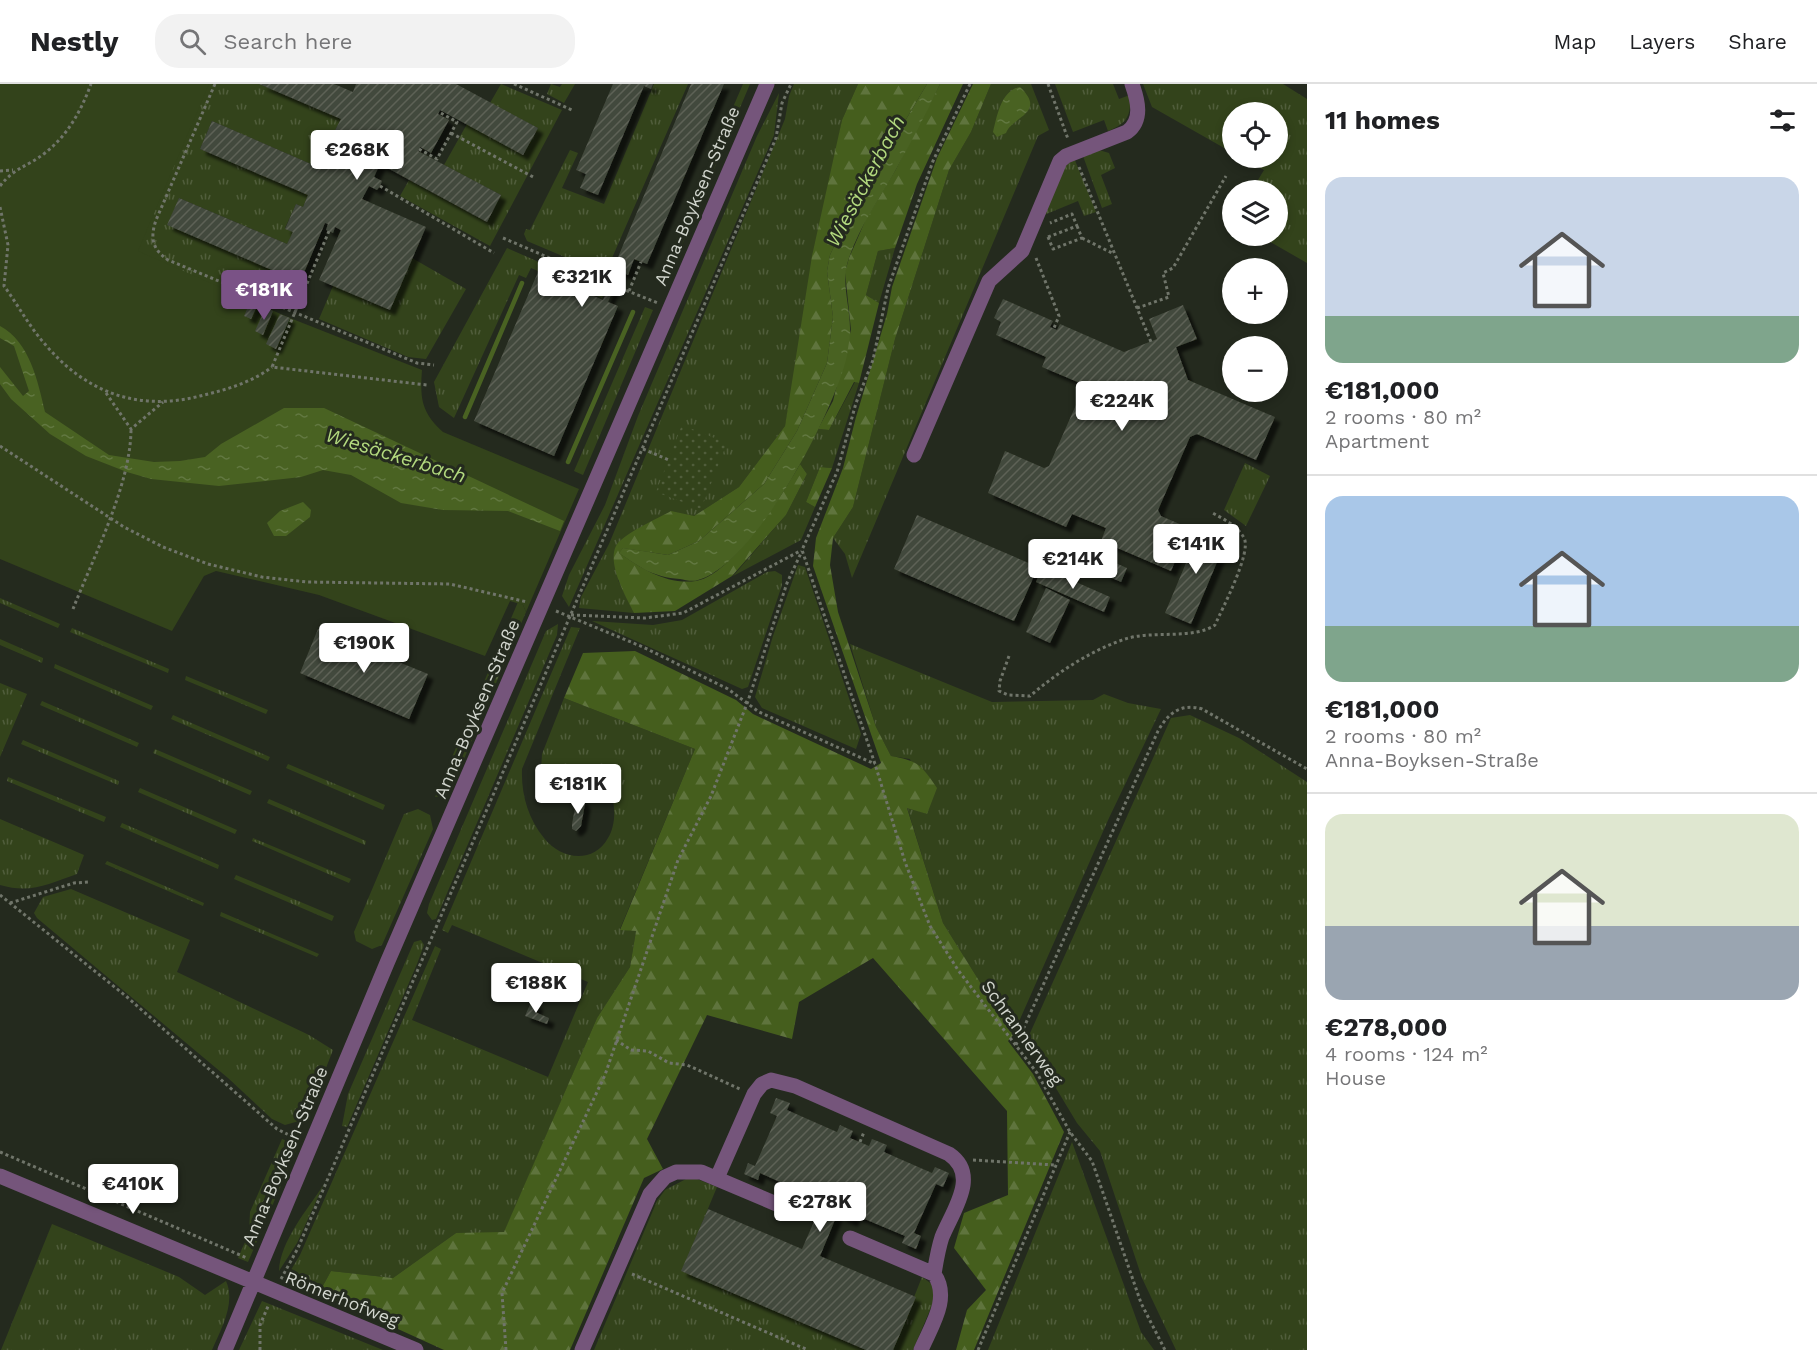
<!DOCTYPE html>
<html lang="en">
<head>
<meta charset="utf-8">
<style>
  body { margin:0; font-family:"Work Sans",sans-serif; background:#f2f2f2; color:#202124; height:100vh; display:flex; flex-direction:column; font-size:22px; white-space:nowrap }
  * { box-sizing:border-box; margin:0 }
  p { font-size:20px; color:#757577 }
  .icon { flex:none; width:33px; height:33px; fill:none; stroke:currentColor; stroke-width:2; stroke-linecap:round; stroke-linejoin:round }
  .map { position:relative; flex:1; overflow:hidden }
  .drawer { display:flex; flex-direction:column; background:#fff; width:510px }
  .drawer>* { flex:none }
  .fabs { position:absolute; left:1222px; top:18px; display:grid; gap:12px }
  .fabs a { display:grid; place-items:center; width:66px; height:66px; border-radius:50%; background:#fff; box-shadow:0 3px 9px #0003; font-size:30px }
  .price { position:absolute; translate:-50% -51px; padding:0 14px; border-radius:6px; background:#fff; color:#222; font-size:20px; line-height:39px; filter:drop-shadow(0 2px 3px #0008) }
  .price::after { content:''; position:absolute; left:50%; top:36px; width:18px; height:14px; margin-left:-9px; background:inherit; clip-path:polygon(0 0,100% 0,50% 100%) }
  .price.on { background:#7a5286; color:#fff }
  ul { padding:0; list-style:none }
  li { display:grid; align-content:center; gap:12px; height:318px; padding:0 18px }
  li+li { border-top:2px solid #e0e0e0 }
  li span { display:grid; place-items:center; height:186px; border-radius:18px; color:#555 }
  li>.icon { margin-inline-start:auto }
  span .icon { width:108px; height:108px; fill:#fffc; stroke-width:1 }
  li b { font-size:26px }
  h2 { display:flex; justify-content:space-between; align-items:center; height:72px; padding:0 18px; font-size:26px }
  header { display:flex; align-items:center; gap:36px; box-sizing:border-box; height:84px; padding:0 30px; background:#fff; border-bottom:2px solid #e0e0e0 }
  header strong { font-size:28px }
  nav { display:flex; gap:33px; margin-inline-start:auto; font-size:21px }
  .search { width:420px; height:54px; background:#f2f2f2; display:flex; align-items:center; gap:15px; box-sizing:border-box; padding:0 21px; border-radius:24px; color:#757577; font-size:22px }
  main { display:flex; flex:1; min-height:0 }
  .map>svg:first-child { display:block }
</style>
</head>
<body>
<header>
<strong>Nestly</strong>
<div class="search"><svg class="icon" aria-label="search" viewBox="0 0 24 24"><circle cx="10" cy="10" r="6"/><path d="M15 15l6 6"/></svg>Search here</div>
<nav><a>Map</a><a>Layers</a><a>Share</a></nav>
</header>
<main>
<div class="map">
<svg width="1307" height="1266" viewBox="0 0 1307 1266">
  <defs>
    <pattern id="grass-tufts" width="24" height="20" patternUnits="userSpaceOnUse" patternTransform="scale(1.5)"><rect width="24" height="20" fill="#33431b"/><path d="M3 7l-1-3M5 7V3M7 7l1-3M15 17l-1-3M17 17v-4M19 17l1-3" fill="none" stroke="#505d3b"/></pattern>
    <pattern id="forest-firs" width="22" height="20" patternUnits="userSpaceOnUse" patternTransform="scale(1.5)"><rect width="22" height="20" fill="#455e1d"/><path d="M5 1l3.5 6h-7zM16 11l3.5 6h-7z" fill="#5f743d"/></pattern>
    <pattern id="garden-dots" width="8" height="8" patternUnits="userSpaceOnUse" patternTransform="scale(1.5)"><rect width="8" height="8" fill="#33431b"/><path d="M2 2h.1M6 6h.1" fill="none" stroke="#505d3b" stroke-width="1.8" stroke-linecap="round"/></pattern>
    <pattern id="water-ripples" width="26" height="14" patternUnits="userSpaceOnUse" patternTransform="scale(1.5)"><rect width="26" height="14" fill="#496222"/><path d="M2 4q2-2 4 0t4 0M15 11q2-2 4 0t4 0" fill="none" stroke="#627841"/></pattern>
    <pattern id="building-hatch" width="6" height="6" patternUnits="userSpaceOnUse" patternTransform="scale(1.5)"><rect width="6" height="6" fill="#43493c"/><path d="M-1 1l2-2M0 6l6-6M5 7l2-2" fill="none" stroke="#5d6257"/></pattern>
    <filter id="shadow"><feDropShadow dx="5.5" dy="5.5" stdDeviation="1.5" flood-color="#0009"/></filter>
  </defs>
  <rect width="100%" height="100%" fill="#242a1e"/>
  <path fill="url(#grass-tufts)" d="M 157,0 L 259,0 L 341,35 L 322,71 L 325,73 L 320,84 L 212,37 L 200,65 L 308,111 L 303,123 L 296,120 L 285,144 L 293,148 L 287,160 L 179,114 L 168,141 L 300,198 L 291,221 L 256,208 L 251,216 L 146,179 L 131,158 Z
    M 501,0 L 562,26 L 490,162 L 400,112 L 409,96 L 487,138 L 501,111 L 444,81 L 467,40 L 523,71 L 538,44 L 490,19 Z
    M 551,0 L 560,3 L 562,0 L 575,0 L 564,19 L 547,10 Z
    M 654,0 L 688,0 L 605,190 L 527,157 L 524,150 L 526,145 L 530,146 L 570,66 L 578,69 L 562,104 L 604,120 Z
    M 743,0 L 750,0 L 682,161 L 675,158 Z
    M 794,0 L 858,0 L 842,36 L 785,342 L 739,403 L 694,432 L 618,496 L 634,529 L 579,524 L 581,513 L 609,460 L 785,35 L 789,12 Z
    M 991,0 L 1031,0 L 1049,46 L 1038,52 L 852,494 L 845,470 L 833,454 L 853,423 L 895,255 L 949,86 L 971,48 Z
    M 1055,0 L 1113,0 L 1119,15 L 1130,11 C 1131,31 1128,39 1108,47 L 1104,36 L 1073,48 Z
    M 1143,0 L 1283,0 L 1307,15 L 1307,179 L 1260,152 L 1278,152 L 1278,106 L 1252,106 L 1264,86 L 1242,74 L 1278,74 L 1278,28 L 1233,28 L 1233,69 L 1152,23 Z
    M 779,9 L 774,51 L 569,523 L 562,512 L 569,491 L 605,421 L 638,332 L 757,52 Z
    M 1099,66 L 1109,69 L 1115,84 L 1101,91 L 1112,120 L 1102,124 L 1083,72 Z
    M 1074,74 L 1096,128 L 1084,132 L 1078,117 L 1044,131 L 1066,81 Z
    M 507,164 L 605,207 L 602,214 L 531,184 L 526,194 L 519,191 L 454,334 L 439,323 L 434,298 Z
    M 895,164 L 879,219 L 866,211 L 878,167 Z
    M 412,174 L 466,205 L 426,275 L 408,273 L 319,235 L 333,202 L 390,226 Z
    M 645,223 L 653,226 L 583,391 L 574,387 Z
    M 855,298 L 859,299 L 832,384 L 820,383 L 806,418 L 815,423 L 801,456 L 733,492 L 786,431 L 807,390 L 800,380 L 818,345 L 829,346 Z
    M 1245,379 L 1270,392 L 1246,442 L 1224,426 Z
    M 798,481 L 805,483 L 861,650 L 856,665 L 762,624 L 755,613 L 773,552 Z
    M 775,487 L 782,491 L 782,501 L 748,603 L 742,605 L 592,537 L 653,541 L 682,536 L 767,488 Z
    M 0,514 L 60,540 L 58,544 L 0,519 Z
    M 518,518 L 523,521 L 526,528 L 451,706 L 444,712 L 435,713 Z
    M 558,540 L 557,551 L 436,835 L 432,836 L 427,829 L 429,820 L 546,547 Z
    M 571,543 L 580,544 L 522,685 C 521,710 528,734 544,754 C 560,775 593,781 608,754 C 621,733 614,689 585,686 C 575,685 561,692 550,694 L 541,686 L 542,670 L 564,614 L 695,665 L 620,845 L 636,847 L 630,883 L 597,934 L 504,1149 L 456,1149 L 393,1194 L 331,1187 L 319,1209 L 286,1194 L 300,1171 L 435,862 L 441,865 L 412,936 L 548,993 L 588,898 L 452,841 L 448,849 L 442,846 Z
    M 72,544 L 169,585 L 168,589 L 70,548 Z
    M 0,555 L 43,574 L 42,579 L 0,561 Z
    M 850,560 L 992,618 L 1093,616 L 1104,610 L 1128,619 L 1161,625 L 1109,734 L 1013,951 L 943,839 L 907,723 L 927,730 L 910,675 L 891,672 L 876,643 Z
    M 55,580 L 153,622 L 151,626 L 54,584 Z
    M 186,592 L 268,626 L 266,630 L 185,596 Z
    M 0,599 L 27,610 L 0,673 Z
    M 42,617 L 139,659 L 137,663 L 40,621 Z
    M 173,631 L 270,673 L 268,677 L 171,635 Z
    M 1190,631 L 1239,654 L 1307,698 L 1307,1266 L 1176,1266 L 1142,1194 L 1100,1067 L 1077,1039 L 1027,956 L 1171,634 Z
    M 23,656 L 119,697 L 118,701 L 21,660 Z
    M 155,665 L 252,707 L 250,711 L 153,669 Z
    M 288,680 L 385,721 L 383,726 L 286,684 Z
    M 8,693 L 106,733 L 104,738 L 7,697 Z
    M 140,704 L 237,746 L 235,750 L 138,708 Z
    M 269,715 L 366,757 L 365,761 L 267,719 Z
    M 418,725 L 430,731 L 433,745 L 382,861 L 372,865 L 356,857 L 354,848 L 404,730 Z
    M 0,735 L 84,771 L 77,790 C 48,800 31,810 0,801 Z
    M 122,739 L 219,781 L 218,785 L 120,743 Z
    M 253,754 L 351,795 L 349,799 L 252,757 Z
    M 107,777 L 204,819 L 203,822 L 105,780 Z
    M 236,791 L 334,832 L 332,837 L 234,795 Z
    M 71,805 L 190,856 L 177,888 L 309,951 L 333,966 L 306,1035 L 285,1041 L 272,1035 L 228,994 L 37,834 L 34,829 L 43,813 Z
    M 221,828 L 319,870 L 317,873 L 220,832 Z
    M 421,856 L 424,861 L 417,880 L 347,1043 L 342,1042 L 348,1010 L 414,858 Z
    M 282,1055 L 298,1062 L 248,1178 L 238,1174 L 249,1149 L 250,1128 Z
    M 1072,1058 L 1141,1248 L 1154,1266 L 988,1266 Z
    M 686,1095 L 697,1095 L 717,1103 L 682,1187 L 866,1266 L 594,1266 L 657,1117 L 665,1106 Z
    M 324,1100 L 297,1159 L 279,1187 C 280,1157 308,1125 324,1100 Z
    M 52,1140 L 179,1193 L 205,1211 L 226,1197 C 236,1219 221,1245 212,1266 L 1,1266 Z
    M 922,1193 L 933,1201 L 935,1214 L 913,1266 L 893,1266 Z
    M 262,1217 L 383,1266 L 239,1266 Z"/>
  <path fill="url(#forest-firs)" d="M 858,0 L 927,0 L 892,59 L 871,103 L 846,137 L 830,171 L 827,187 L 833,233 L 827,279 L 797,347 L 764,400 L 699,457 L 668,471 L 623,464 L 619,469 C 642,485 667,501 696,497 C 731,492 784,409 800,380 L 807,390 L 786,431 L 732,492 L 675,527 L 634,529 C 626,513 607,480 616,462 C 622,450 659,434 671,427 L 694,432 L 739,403 L 785,342 L 812,172 L 842,36 Z
    M 940,0 L 963,0 L 917,100 L 895,164 L 878,167 L 866,211 L 879,219 L 859,299 L 854,298 L 829,346 L 818,345 L 833,317 L 851,246 L 845,188 L 849,174 L 866,135 L 895,87 Z
    M 973,0 L 991,0 L 971,48 L 949,86 L 895,255 L 853,423 L 833,454 L 830,481 L 838,528 L 876,643 L 891,672 C 919,677 921,681 937,704 L 927,730 L 907,724 L 943,839 L 1013,951 L 1008,957 L 1033,990 L 1064,1048 L 974,1266 L 956,1266 L 967,1226 L 986,1206 L 954,1164 L 964,1129 L 1008,1111 L 1007,1027 L 873,874 L 799,918 L 792,955 L 707,931 L 647,1055 L 663,1085 L 644,1094 L 570,1266 L 444,1266 L 319,1209 L 331,1187 L 393,1194 L 456,1149 L 504,1148 L 597,934 L 630,883 L 636,847 L 620,846 L 695,665 L 564,614 L 583,569 L 635,567 L 736,616 L 753,630 L 871,685 L 881,679 L 813,482 L 816,454 L 843,384 L 856,333 L 887,230 L 892,203 L 937,74 Z
    M 820,383 L 832,384 L 815,423 L 806,418 Z"/>
  <path fill="#33431b" d="M 0,0 L 209,0 L 138,167 L 290,234 L 422,286 C 420,314 421,328 443,348 L 579,405 L 526,528 L 523,521 L 510,517 L 485,572 L 319,511 L 216,487 L 204,492 L 172,547 L 0,475 Z"/>
  <path fill="url(#garden-dots)" d="M 682,341 L 727,359 L 701,425 L 656,408 Z"/>
  <path fill="url(#water-ripples)" d="M 927,0 L 940,0 C 926,30 910,60 894,89 C 878,117 858,145 848,177 C 841,198 850,222 850,244 C 851,252 848,262 847,271 C 836,325 754,482 698,496 C 693,498 685,496 680,495 C 653,493 641,484 619,469 L 623,464 L 668,471 L 699,457 L 764,400 L 797,347 L 827,279 L 833,233 L 827,187 L 830,171 L 846,137 L 871,103 L 892,59 Z
    M 1020,3 C 1047,29 1013,32 1006,49 L 997,53 L 993,48 C 997,32 1001,6 1020,3 Z
    M 0,242 C 30,258 38,298 45,328 L 109,371 L 154,378 L 180,377 L 205,373 L 221,360 L 284,324 L 324,324 L 564,437 L 560,447 L 508,427 L 443,426 L 401,419 L 351,391 L 323,386 L 301,393 L 219,402 L 151,395 L 127,388 L 86,372 L 50,350 L 11,315 L 0,300 L 0,283 L 23,312 L 29,307 L 14,262 L 0,254 Z
    M 303,418 L 311,426 L 310,433 L 286,452 L 274,452 L 267,439 L 280,427 Z"/>
  <g fill="none" stroke-linecap="round" stroke-linejoin="round">
    <path stroke="#496222" stroke-width="4.5" d="M 465,333 L 522,199
      M 568,378 L 633,228"/>
  </g>
  <path fill="url(#building-hatch)" filter="url(#shadow)" d="M 259,0 L 334,0 L 353,8 L 356,0 L 456,0 L 538,44 L 523,71 L 440,26 L 438,30 L 449,36 L 431,69 L 420,63 L 418,67 L 501,111 L 487,138 L 380,80 L 374,93 L 382,97 L 380,102 L 377,106 L 369,102 L 362,115 L 426,143 L 390,226 L 319,196 L 341,146 L 335,143 L 333,149 L 329,147 L 326,146 L 328,140 L 325,139 L 300,198 L 167,141 L 179,114 L 287,160 L 293,148 L 285,145 L 296,120 L 303,123 L 308,111 L 200,65 L 212,37 L 320,84 L 325,73 L 322,71 L 341,35 Z
    M 613,0 L 653,0 L 651,5 L 644,2 L 598,111 L 580,104 L 586,90 L 576,86 Z
    M 691,0 L 724,0 L 647,180 L 634,175 L 628,191 L 621,188 L 608,218 L 618,222 L 554,372 L 474,337 L 538,188 L 603,216 L 616,186 L 613,185 Z
    M 1003,215 L 1053,237 L 1050,243 L 1057,246 L 1060,240 L 1124,268 L 1157,255 L 1149,235 L 1183,221 L 1197,255 L 1176,263 L 1188,296 L 1275,333 L 1256,376 L 1197,350 L 1190,353 L 1158,426 L 1161,432 L 1189,444 L 1171,487 L 1101,457 L 1106,444 L 1072,430 L 1066,443 L 988,409 L 1005,367 L 1044,384 L 1049,382 L 1083,305 L 1080,299 L 1042,283 L 1046,273 L 996,251 L 1001,238 L 994,234 Z
    M 251,216 L 258,220 L 251,235 L 244,232 Z
    M 266,223 L 273,227 L 263,251 L 255,247 Z
    M 280,230 L 290,234 L 276,265 L 266,260 Z
    M 917,431 L 1038,483 L 1014,537 L 894,485 Z
    M 1202,441 L 1228,452 L 1191,540 L 1165,529 Z
    M 1111,477 L 1127,484 L 1121,498 L 1105,491 Z
    M 1042,483 L 1110,513 L 1104,528 L 1036,498 Z
    M 1046,504 L 1070,516 L 1050,559 L 1026,548 Z
    M 318,545 L 428,590 L 409,635 L 300,589 Z
    M 581,713 L 585,720 L 581,742 L 576,747 L 572,745 L 572,740 L 576,718 Z
    M 531,918 L 538,921 L 535,928 L 549,934 L 547,940 L 525,932 Z
    M 776,1014 L 790,1019 L 787,1026 L 837,1048 L 840,1041 L 853,1047 L 850,1054 L 869,1062 L 872,1055 L 887,1061 L 884,1068 L 932,1089 L 935,1083 L 949,1089 L 943,1103 L 936,1100 L 914,1149 L 921,1152 L 916,1165 L 902,1159 L 905,1152 L 855,1131 L 852,1137 L 841,1132 L 840,1124 L 820,1172 L 916,1213 L 893,1266 L 866,1266 L 681,1187 L 708,1125 L 802,1165 L 823,1117 L 816,1122 L 806,1118 L 809,1111 L 760,1089 L 758,1096 L 744,1090 L 748,1079 L 755,1082 L 777,1032 L 770,1029 Z"/>
  <g fill="none" stroke-linecap="round" stroke-linejoin="round">
    <path stroke="#70756a" stroke-width="3" stroke-dasharray="3 3" stroke-linecap="butt" d="M 215,0 L 156,136 C 150,154 152,165 168,176 L 417,279 L 434,281
      M 514,0 L 572,26
      M 970,0 L 933,77 L 888,204 L 873,276 L 856,319 L 837,388 L 802,466 L 875,680 L 905,778 L 930,842 L 958,886 L 1037,989 L 1070,1048 L 1092,1077 L 1141,1219 L 1165,1266
      M 1048,0 L 1068,55
      M 451,49 L 535,94
      M 419,65 L 437,75 L 457,38 L 439,28
      M 1079,83 L 1151,258
      M 0,87 L 13,86
      M 0,102 C 15,83 27,83 45,69 C 68,51 81,27 91,0
      M 380,102 L 494,169
      M 0,123 L 8,161 L 4,202 C 18,221 29,242 44,259 C 85,308 137,328 200,312 C 225,306 251,299 272,283
      M 329,147 L 272,283 L 427,301
      M 1048,153 L 1077,142 L 1072,130 L 1050,139
      M 1048,153 L 1053,165 L 1082,154 L 1077,142
      M 503,154 L 610,200
      M 1082,154 L 1112,169
      M 1036,174 L 1059,232 L 1054,244
      M 615,202 L 658,219
      M 629,207 L 641,178
      M 1137,224 L 1169,213 L 1163,189 L 1173,184 L 1226,92
      M 106,309 L 131,345 L 163,318
      M 0,362 L 124,443 L 163,463 L 208,480 L 262,493 L 307,498 L 450,500 L 527,518
      M 643,365 L 669,376
      M 73,525 C 93,474 131,400 131,345
      M 556,527 L 643,563 L 728,605 L 759,628 L 875,680
      M 571,531 L 645,534 L 683,529 L 800,467
      M 1009,572 L 1000,597 L 999,607 L 1008,611 L 1030,612 C 1058,588 1090,567 1125,555 C 1153,546 1193,556 1215,541 C 1222,525 1252,468 1244,454 C 1237,441 1223,435 1211,428
      M 0,811 L 127,913 L 277,1045 L 299,1056
      M 10,819 L 74,799 L 89,798
      M 616,956 L 631,966 L 648,967 L 669,979 L 687,981 L 740,1005
      M 1016,961 L 1158,647 C 1168,629 1181,619 1202,625 L 1307,685
      M 860,1058 L 864,1048
      M 0,1068 L 247,1174
      M 973,1076 L 1055,1081
      M 632,1190 L 808,1266
      M 281,1195 L 298,1164 L 776,54 L 782,19 L 791,0
      M 260,1266 L 260,1241 L 269,1220
      M 506,1266 L 502,1209 L 605,991 L 678,776 L 711,712 L 748,617 L 787,499 L 802,467
      M 978,1266 L 1070,1048"/>
    <path stroke="#75557b" stroke-width="15" d="M 914,371 L 989,197 L 1022,167 L 1060,77 L 1066,72 L 1127,48 C 1143,36 1138,17 1132,0
      M 0,1092 L 416,1266
      M 717,1094 L 754,1010 L 762,1000 L 771,996 L 795,1002 L 949,1070 C 980,1091 953,1126 942,1153 C 938,1165 936,1178 934,1190
      M 850,1154 L 934,1190 C 951,1214 931,1242 921,1266
      M 225,1266 L 387,879 L 767,0
      M 582,1266 L 650,1110 L 665,1093 L 676,1088 L 701,1088 L 793,1127"/>
  </g>
  <g text-anchor="middle" stroke-width="6" stroke-linejoin="round" paint-order="stroke">
    <g font-size="18" fill="#d1d5cd" stroke="#242a1e">
      <text transform="translate(697 112) rotate(-67)" y="6">Anna-Boyksen-Straße</text>
      <text transform="translate(477 625) rotate(-67)" y="6">Anna-Boyksen-Straße</text>
      <text transform="translate(1022 949) rotate(54)" y="6">Schrannerweg</text>
      <text transform="translate(285 1072) rotate(-67)" y="6">Anna-Boyksen-Straße</text>
      <text transform="translate(342 1215) rotate(22)" y="6">Römerhofweg</text>
    </g>
    <g font-size="20" font-style="italic" fill="#b2d97e" stroke="#242a1e">
      <text transform="translate(865 97) rotate(-62)" y="7">Wiesäckerbach</text>
      <text transform="translate(396 371) rotate(17)" y="7">Wiesäckerbach</text>
    </g>
  </g>
</svg>
<div class="fabs">
<a><svg class="icon" aria-label="locate" viewBox="0 0 24 24"><circle cx="12" cy="12" r="6"/><path d="M12 2v4M12 18v4M2 12h4M18 12h4"/></svg></a>
<a><svg class="icon" aria-label="layers" viewBox="0 0 24 24"><path d="M12 4l9 5-9 5-9-5zM3 14l9 5 9-5"/></svg></a>
<a>+</a>
<a>−</a>
</div>
<b class="price" style="left:357px;top:97px">€268K</b>
<b class="price" style="left:582px;top:224px">€321K</b>
<b class="price on" style="left:264px;top:237px">€181K</b>
<b class="price" style="left:1122px;top:348px">€224K</b>
<b class="price" style="left:1196px;top:491px">€141K</b>
<b class="price" style="left:1073px;top:506px">€214K</b>
<b class="price" style="left:364px;top:590px">€190K</b>
<b class="price" style="left:578px;top:731px">€181K</b>
<b class="price" style="left:536px;top:930px">€188K</b>
<b class="price" style="left:133px;top:1131px">€410K</b>
<b class="price" style="left:820px;top:1149px">€278K</b>
</div>
<section class="drawer">
<h2>11 homes<svg class="icon" aria-label="filters" viewBox="0 0 24 24"><path d="M4 7h16M4 17h16"/><circle cx="9" cy="7" r="2"/><circle cx="15" cy="17" r="2"/></svg></h2>
<ul>
<li><span style="background:linear-gradient(#c9d6e8 75%,#7fa58c 0)"><svg class="icon" aria-label="home" viewBox="0 0 24 24"><path d="M3 11l9-7 9 7M6 9v11h12V9"/></svg></span><div><b>€181,000</b><p>2 rooms · 80 m²</p><p>Apartment</p></div></li>
<li><span style="background:linear-gradient(#a9c7e8 70%,#7fa58c 0)"><svg class="icon" aria-label="home" viewBox="0 0 24 24"><path d="M3 11l9-7 9 7M6 9v11h12V9"/></svg></span><div><b>€181,000</b><p>2 rooms · 80 m²</p><p>Anna-Boyksen-Straße</p></div></li>
<li><span style="background:linear-gradient(#dfe7d0 60%,#9aa5b1 0)"><svg class="icon" aria-label="home" viewBox="0 0 24 24"><path d="M3 11l9-7 9 7M6 9v11h12V9"/></svg></span><div><b>€278,000</b><p>4 rooms · 124 m²</p><p>House</p></div></li>
</ul>
</section>
</main>
</body>
</html>
